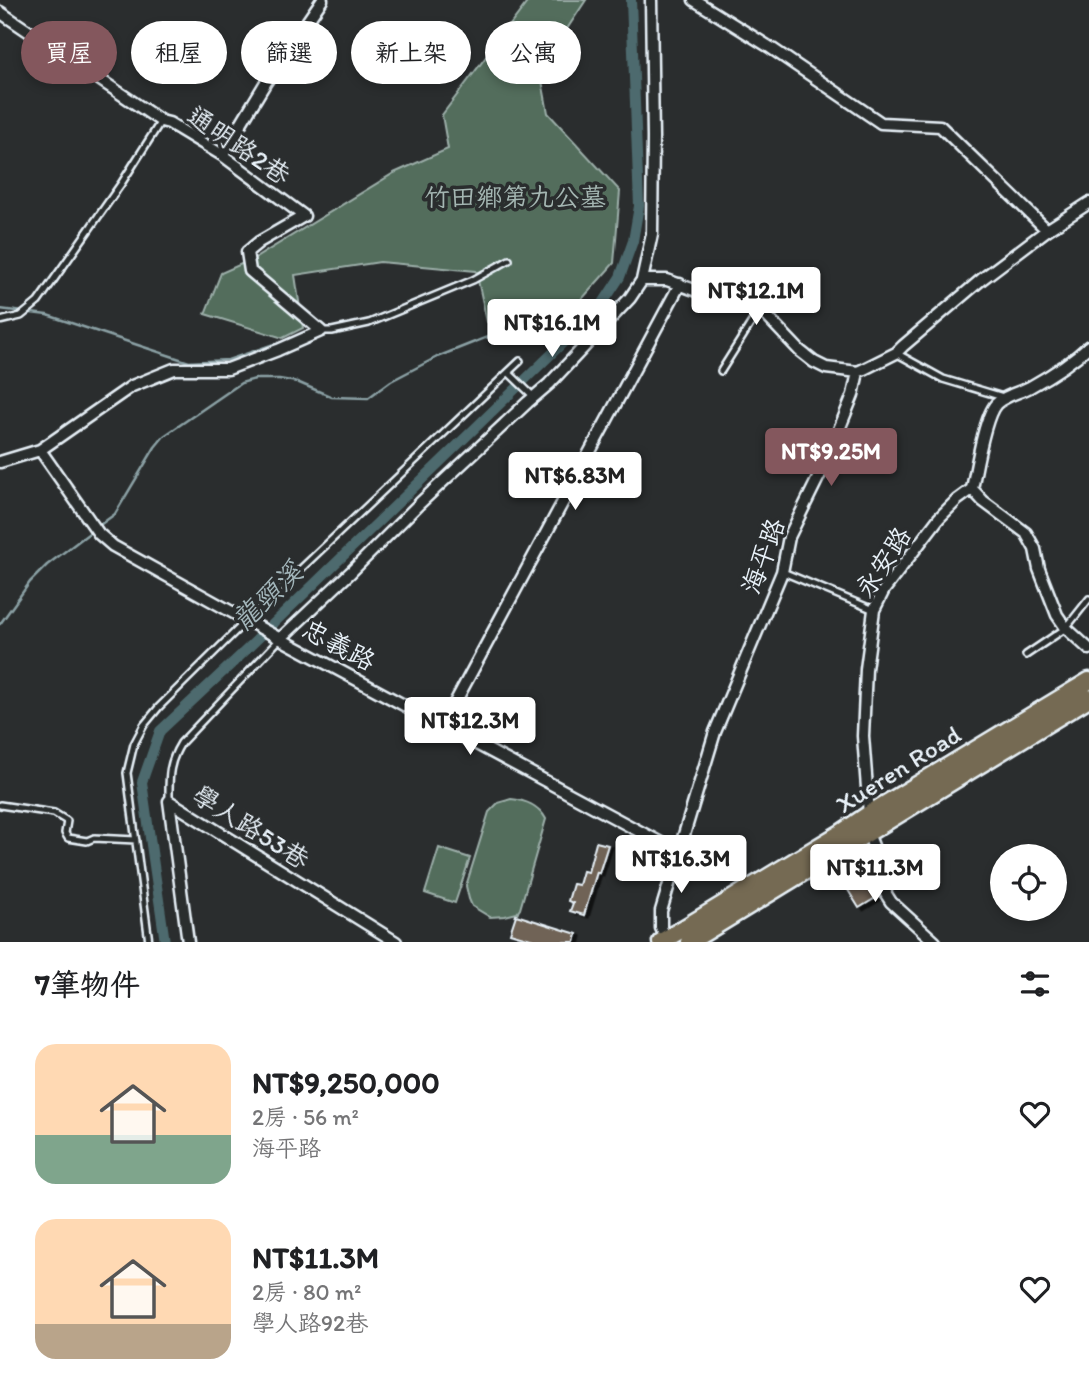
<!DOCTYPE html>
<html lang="zh-TW">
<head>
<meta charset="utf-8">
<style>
  body { margin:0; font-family:Itim,"LXGW WenKai TC",sans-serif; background:#f2f2f2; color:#202124; height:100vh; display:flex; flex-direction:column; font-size:26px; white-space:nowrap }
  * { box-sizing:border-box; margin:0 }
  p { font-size:23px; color:#757577 }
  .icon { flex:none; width:38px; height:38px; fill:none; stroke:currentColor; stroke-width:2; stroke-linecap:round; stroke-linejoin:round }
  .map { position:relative; height:942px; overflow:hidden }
  .sheet { display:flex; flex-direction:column; background:#fff; flex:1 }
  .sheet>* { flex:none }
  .top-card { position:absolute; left:21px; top:21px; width:700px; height:63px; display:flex; gap:14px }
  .fabs { position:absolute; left:990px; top:844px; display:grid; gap:14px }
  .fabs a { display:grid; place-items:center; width:77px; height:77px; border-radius:50%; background:#fff; box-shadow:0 4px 10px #0003; font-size:35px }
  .price { position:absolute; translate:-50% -60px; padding:0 16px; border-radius:7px; background:#fff; color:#222; font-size:23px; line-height:46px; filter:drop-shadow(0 2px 4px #0008) }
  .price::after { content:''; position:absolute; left:50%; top:42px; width:21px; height:16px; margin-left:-10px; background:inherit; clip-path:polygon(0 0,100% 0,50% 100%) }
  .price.on { background:#84575d; color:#fff }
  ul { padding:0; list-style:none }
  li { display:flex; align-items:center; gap:21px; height:175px; padding:0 35px }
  li span { display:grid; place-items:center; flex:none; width:196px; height:140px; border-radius:21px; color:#555 }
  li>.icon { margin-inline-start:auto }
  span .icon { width:84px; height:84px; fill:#fffc; stroke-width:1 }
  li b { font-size:30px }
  h2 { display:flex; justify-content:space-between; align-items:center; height:84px; padding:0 35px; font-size:30px }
  .chip { padding:0 24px; border-radius:32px; background:#fff; box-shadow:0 4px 10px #0003; font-size:24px; line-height:63px }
  .chip.on { background:#84575d; color:#fff }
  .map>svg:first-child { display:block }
</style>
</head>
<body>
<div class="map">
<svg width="1089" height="942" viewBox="0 0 1089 942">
  <defs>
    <filter id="shadow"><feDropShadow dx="4.5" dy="2.5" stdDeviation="0" flood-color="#0009"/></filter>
  </defs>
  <rect width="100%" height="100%" fill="#2a2d2e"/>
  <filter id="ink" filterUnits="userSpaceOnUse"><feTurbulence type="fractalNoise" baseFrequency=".0143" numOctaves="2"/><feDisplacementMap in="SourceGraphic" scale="14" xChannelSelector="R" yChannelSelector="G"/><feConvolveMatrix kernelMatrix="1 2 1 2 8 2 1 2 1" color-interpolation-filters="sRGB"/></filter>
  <g filter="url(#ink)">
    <path fill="#526d5c" stroke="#9dafaa" stroke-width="2" d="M 529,0 L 586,0 L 540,70 L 548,113 L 620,191 L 614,263 L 567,316 L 487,322 L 476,271 L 380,262 L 295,275 L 303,328 L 283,338 L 205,314 L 221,273 L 257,257 L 394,173 L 448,149 L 442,115 Z
      M 511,799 C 525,800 539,806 546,819 L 520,909 L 517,913 L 505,916 L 490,917 L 472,906 L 469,899 L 466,886 L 489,812 L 498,803 Z
      M 439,848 L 470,858 L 455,903 L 425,893 Z"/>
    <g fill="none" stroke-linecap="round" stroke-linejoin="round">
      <path stroke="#8ba1a5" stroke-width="2.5" d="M 0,309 L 47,315 L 189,362 L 228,360 L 274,344
        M 97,527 L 115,514 L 155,447 L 164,436 L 241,383 L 255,379 L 279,379 L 297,382 L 332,397 L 368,398 L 391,381 L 437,357 L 490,336 L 530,333 L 561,344
        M 0,624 L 30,582 L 47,565 L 92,531"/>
      <path stroke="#4d6b6e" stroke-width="10" d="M 165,942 L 142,782 L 160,731 L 241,655 L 601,306 L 620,277 L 633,241 L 639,206 L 631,0"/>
    </g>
    <path fill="#6f6456" stroke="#e8f1f8" stroke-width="2" filter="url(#shadow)" d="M 596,842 L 608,845 L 599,873 L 597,872 L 584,915 L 570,911 L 573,903 L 568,901 L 573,884 L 579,885 L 583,871 L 588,872 Z
      M 856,866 L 877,897 L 859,908 L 840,877 Z
      M 516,915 L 577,934 L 575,942 L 541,942 L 510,933 Z"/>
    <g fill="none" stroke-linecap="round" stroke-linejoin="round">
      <defs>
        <path id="lane" d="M 0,321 L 21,316 L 38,302 L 121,184 L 161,121
          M 321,331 L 332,331 L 369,323 L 473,280 L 509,260
          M 896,353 L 943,379 L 1003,397
          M 721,371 L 760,309
          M 509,373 L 534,397
          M 783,572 L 874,610
          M 1026,655 L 1066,628 L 1089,599
          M 169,801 C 169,777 168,764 181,743 L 281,638
          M 0,805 L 54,813 L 67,821 L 65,833 L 68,838 L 87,841 L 94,838 L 136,840
          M 149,942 L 127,773 L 134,744 L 144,725 L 159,707 L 247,620 L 520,361"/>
        <path id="street" d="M 694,0 L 771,48 L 881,123 L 940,126 L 1047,230
          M 0,12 L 161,121 L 169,123 L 222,155 L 304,216 L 259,242 L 247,252 L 250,271 L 321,331 L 278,350 L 228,369 L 174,369 L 132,386 L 40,450
          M 222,155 L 266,82 L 322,0
          M 642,280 L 667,280 L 716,298 L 739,299 L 760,309 L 800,351 L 814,362 L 826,368 L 858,372
          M 0,462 L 40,450 L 99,534 L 113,546 L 275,636 L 678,852
          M 972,489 L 983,501 L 1026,533 L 1035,549 L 1039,569 L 1057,615 L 1066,628 L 1089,649
          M 281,638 L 351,572 L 420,503 L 528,402 L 549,384 L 630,298 L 642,280 L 652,234 L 653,138 L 651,0
          M 443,725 L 680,284
          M 668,941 L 661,928 L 661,911 L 715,732 L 782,572 L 789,537 L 825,464 L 853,395 L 858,372 L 896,353 L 903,346 L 982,279 L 1047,230 L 1089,203
          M 188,942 L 169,801 L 396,942
          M 935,942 L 891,902 L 886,894 L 885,877 L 868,833 L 869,814 L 863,736 L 866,669 L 874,610 L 884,590 L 939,518 L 957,500 L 972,489 C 976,470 984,417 996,404 C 1005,395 1019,393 1030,387 C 1050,376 1072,362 1089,346"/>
        <path id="primary" d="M 661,942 L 841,833 L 869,814 L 1089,681
          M 689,942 L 1089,698"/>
      </defs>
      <use href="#lane" stroke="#e8f1f8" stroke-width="10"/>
      <use href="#street" stroke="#e8f1f8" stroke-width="15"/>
      <use href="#primary" stroke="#e8f1f8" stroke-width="21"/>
      <use href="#lane" stroke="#2a2d2e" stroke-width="5"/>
      <use href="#street" stroke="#2a2d2e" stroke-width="10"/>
      <use href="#primary" stroke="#756b52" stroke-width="16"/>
    </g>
  </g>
  <g text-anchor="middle" stroke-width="7" stroke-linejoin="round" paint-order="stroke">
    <g font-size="26" fill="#e8f1f8" stroke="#2a2d2e">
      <text transform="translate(239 145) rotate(34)" y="9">通明路2巷</text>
      <text transform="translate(763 556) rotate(-70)" y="9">海平路</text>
      <text transform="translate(883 562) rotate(-57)" y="9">永安路</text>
      <text transform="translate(339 645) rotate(28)" y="9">忠義路</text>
      <text transform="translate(898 769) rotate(-32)" y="9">Xueren Road</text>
      <text transform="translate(251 827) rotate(32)" y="9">學人路53巷</text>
    </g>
    <g font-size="26" fill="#a4b6b2" stroke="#2a2d2e">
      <text x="515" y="206">竹田鄉第九公墓</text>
    </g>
    <g font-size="28" font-style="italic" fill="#a2b5ba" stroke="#2a2d2e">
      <text transform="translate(267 596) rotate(-44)" y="10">龍頸溪</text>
    </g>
  </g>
</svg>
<div class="fabs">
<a><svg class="icon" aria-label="locate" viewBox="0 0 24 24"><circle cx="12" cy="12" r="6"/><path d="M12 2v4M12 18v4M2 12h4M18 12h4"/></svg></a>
</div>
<b class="price" style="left:756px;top:327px">NT$12.1M</b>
<b class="price" style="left:552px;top:359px">NT$16.1M</b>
<b class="price on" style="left:831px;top:488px">NT$9.25M</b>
<b class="price" style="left:575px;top:512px">NT$6.83M</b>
<b class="price" style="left:470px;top:757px">NT$12.3M</b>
<b class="price" style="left:681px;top:895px">NT$16.3M</b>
<b class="price" style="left:875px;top:904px">NT$11.3M</b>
<div class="top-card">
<a class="chip on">買屋</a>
<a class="chip">租屋</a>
<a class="chip">篩選</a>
<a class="chip">新上架</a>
<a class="chip">公寓</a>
</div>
</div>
<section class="sheet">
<h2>7筆物件<svg class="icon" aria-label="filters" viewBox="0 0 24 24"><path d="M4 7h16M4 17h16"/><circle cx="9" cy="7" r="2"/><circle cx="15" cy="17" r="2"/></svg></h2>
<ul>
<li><span style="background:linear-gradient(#ffd9b3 65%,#7fa58c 0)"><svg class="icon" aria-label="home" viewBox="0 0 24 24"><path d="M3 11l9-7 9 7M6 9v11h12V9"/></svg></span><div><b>NT$9,250,000</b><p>2房 · 56 m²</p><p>海平路</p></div><svg class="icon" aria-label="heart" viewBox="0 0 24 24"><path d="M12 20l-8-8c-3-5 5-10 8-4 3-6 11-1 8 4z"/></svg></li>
<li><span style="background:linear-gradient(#ffd9b3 75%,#b9a48a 0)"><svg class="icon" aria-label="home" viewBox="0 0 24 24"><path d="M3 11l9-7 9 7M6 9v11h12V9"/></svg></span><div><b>NT$11.3M</b><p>2房 · 80 m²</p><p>學人路92巷</p></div><svg class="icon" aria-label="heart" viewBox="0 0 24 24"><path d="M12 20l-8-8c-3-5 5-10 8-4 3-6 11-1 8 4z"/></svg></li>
</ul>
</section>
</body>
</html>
